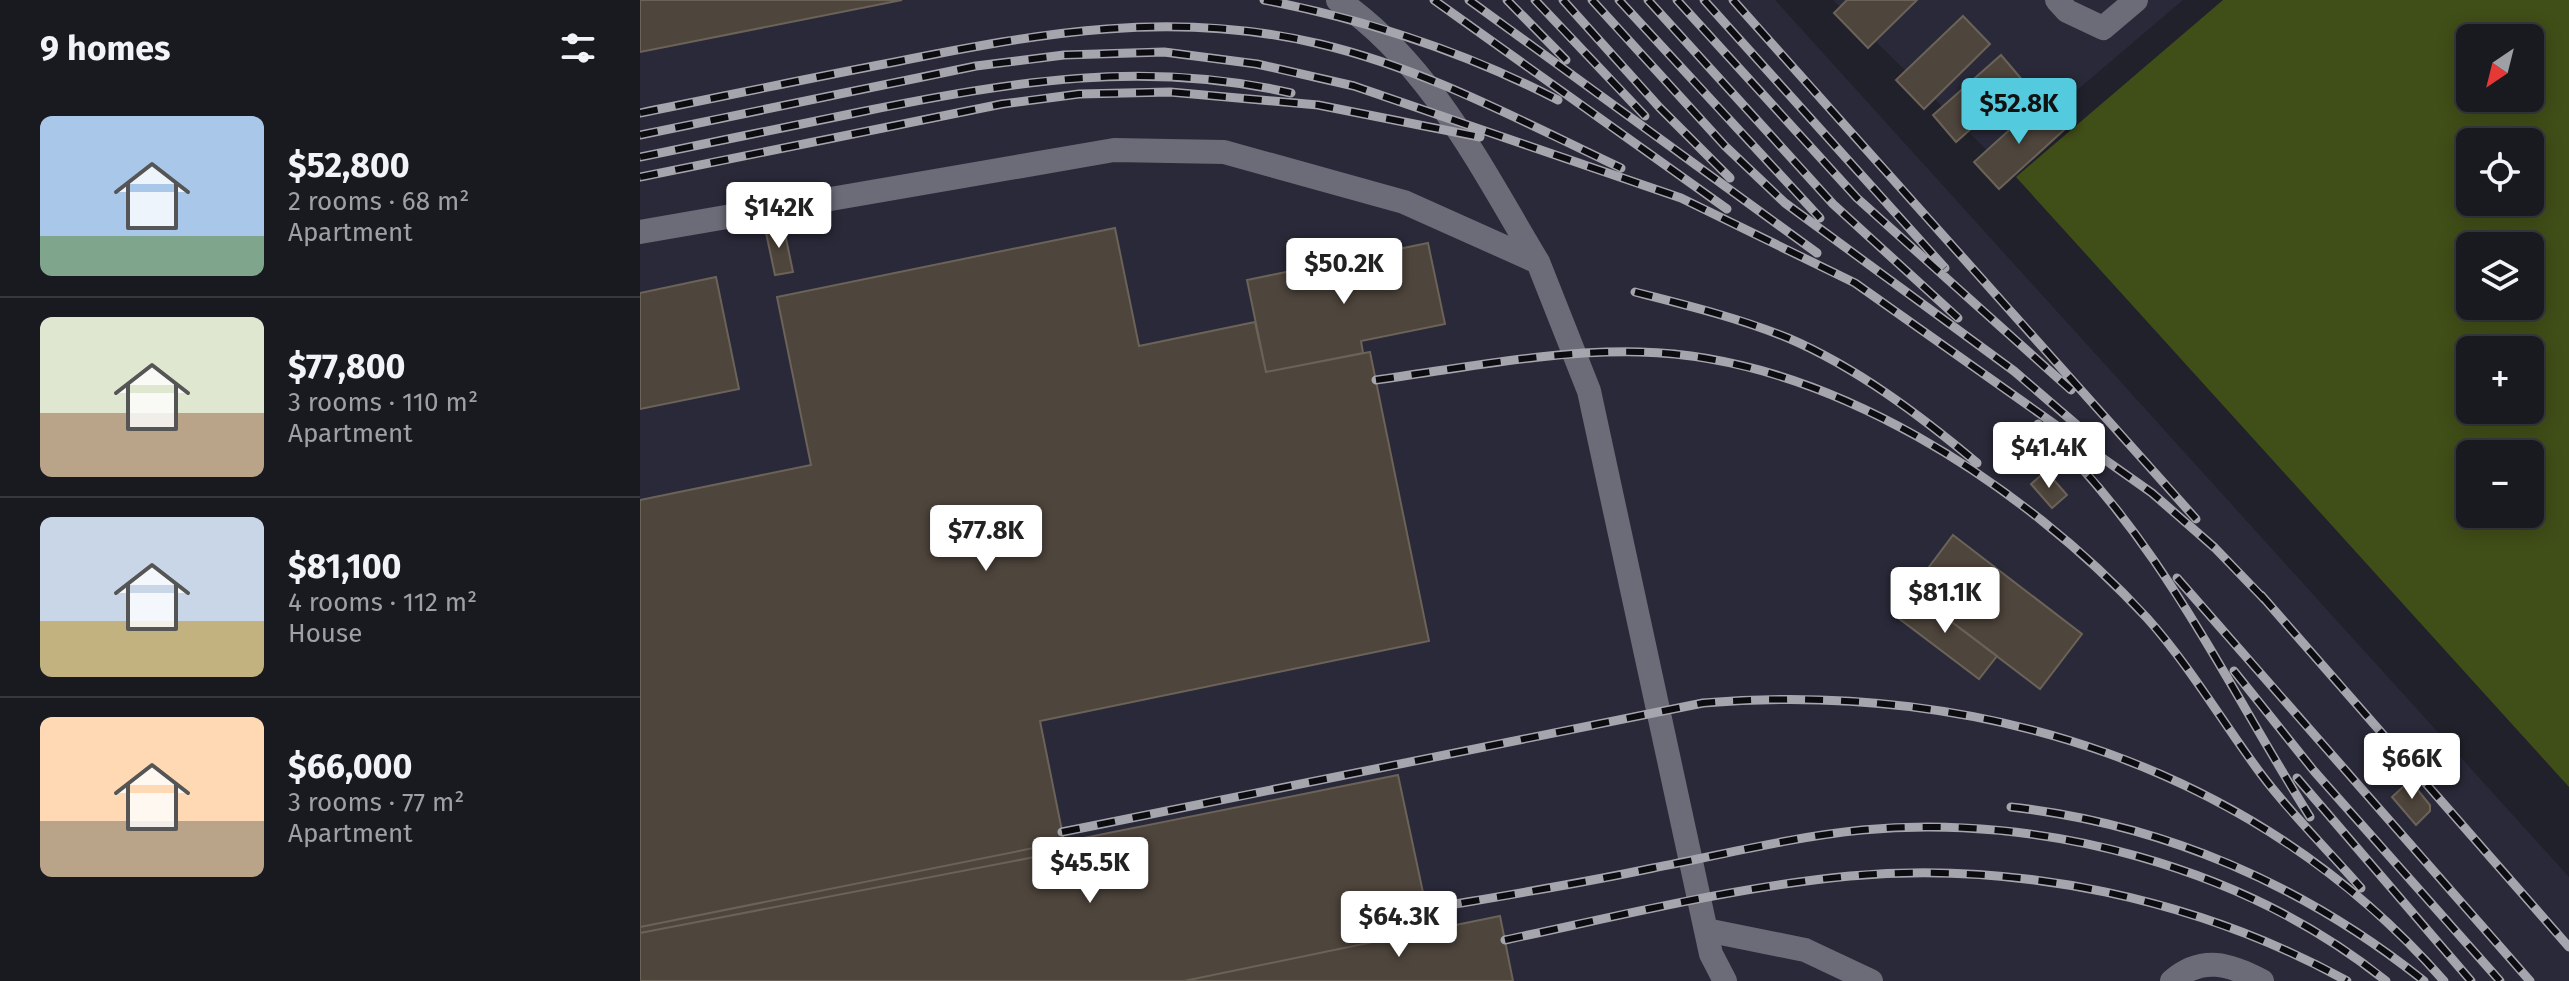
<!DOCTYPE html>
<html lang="en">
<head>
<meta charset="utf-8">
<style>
  body { margin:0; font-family:"Fira Sans",sans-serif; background:#222229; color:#f1f3f6; height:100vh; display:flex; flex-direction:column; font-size:30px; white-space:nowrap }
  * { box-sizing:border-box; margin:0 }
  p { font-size:26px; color:#9fa0a5 }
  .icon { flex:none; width:44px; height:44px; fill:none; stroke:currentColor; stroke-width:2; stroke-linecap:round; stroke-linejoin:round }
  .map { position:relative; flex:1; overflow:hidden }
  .drawer { display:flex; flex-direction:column; background:#191920; width:640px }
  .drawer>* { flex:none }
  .needle { width:52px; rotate:215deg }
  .tools { position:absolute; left:1816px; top:24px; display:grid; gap:16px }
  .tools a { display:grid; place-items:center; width:88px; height:88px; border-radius:12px; background:#191920; box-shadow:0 4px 20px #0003,0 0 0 2px #37383e; font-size:40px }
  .price { position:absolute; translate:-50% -68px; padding:0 18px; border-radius:8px; background:#fff; color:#222; font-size:26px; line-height:52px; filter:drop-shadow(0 2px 4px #0008) }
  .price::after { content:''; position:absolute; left:50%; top:48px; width:24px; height:18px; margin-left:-12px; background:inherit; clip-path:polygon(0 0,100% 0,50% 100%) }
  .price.active { background:#54cade; color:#111 }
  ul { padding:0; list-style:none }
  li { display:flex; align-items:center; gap:24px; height:200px; padding:0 40px }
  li+li { border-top:2px solid #37383e }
  li span { display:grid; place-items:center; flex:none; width:224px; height:160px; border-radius:12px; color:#555 }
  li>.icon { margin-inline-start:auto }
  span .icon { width:96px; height:96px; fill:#fffc; stroke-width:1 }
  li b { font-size:34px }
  h2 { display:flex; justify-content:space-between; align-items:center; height:96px; padding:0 40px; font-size:34px }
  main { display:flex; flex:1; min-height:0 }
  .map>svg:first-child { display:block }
</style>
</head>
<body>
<main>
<section class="drawer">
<h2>9 homes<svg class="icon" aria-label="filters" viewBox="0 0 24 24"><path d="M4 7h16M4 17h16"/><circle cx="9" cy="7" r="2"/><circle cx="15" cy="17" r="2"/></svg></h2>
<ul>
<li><span style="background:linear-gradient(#a9c7e8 75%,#7fa58c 0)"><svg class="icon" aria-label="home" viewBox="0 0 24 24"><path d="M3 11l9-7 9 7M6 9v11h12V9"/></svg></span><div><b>$52,800</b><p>2 rooms · 68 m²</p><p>Apartment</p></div></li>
<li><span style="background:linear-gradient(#dfe7d0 60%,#b9a48a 0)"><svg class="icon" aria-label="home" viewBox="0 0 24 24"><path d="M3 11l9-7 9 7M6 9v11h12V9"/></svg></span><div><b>$77,800</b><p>3 rooms · 110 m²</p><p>Apartment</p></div></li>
<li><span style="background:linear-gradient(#c9d6e8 65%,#c2b280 0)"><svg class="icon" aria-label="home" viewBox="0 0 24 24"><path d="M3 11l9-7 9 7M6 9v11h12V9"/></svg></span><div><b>$81,100</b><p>4 rooms · 112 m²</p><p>House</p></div></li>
<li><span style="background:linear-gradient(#ffd9b3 65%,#b9a48a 0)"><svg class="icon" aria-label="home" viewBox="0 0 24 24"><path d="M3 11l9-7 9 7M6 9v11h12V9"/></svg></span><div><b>$66,000</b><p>3 rooms · 77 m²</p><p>Apartment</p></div></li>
</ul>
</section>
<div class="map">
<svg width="1929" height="981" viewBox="0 0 1929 981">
  <rect width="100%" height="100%" fill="#21212b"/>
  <path fill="#292939" d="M 0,0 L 1135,0 L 1929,877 L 1929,981 L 0,981 Z
    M 1193,0 L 1543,0 L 1356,159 Z"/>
  <path fill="#404e18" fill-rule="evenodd" d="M 1583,0 L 1929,0 L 1929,787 L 1376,177 ZM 1830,38 L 1890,38 L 1890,98 L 1830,98 ZM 1830,142 L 1890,142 L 1890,202 L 1830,202 ZM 1830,246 L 1890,246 L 1890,306 L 1830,306 ZM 1830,350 L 1890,350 L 1890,410 L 1830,410 ZM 1830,454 L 1890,454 L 1890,514 L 1830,514 Z"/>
  <path fill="#4e453c" stroke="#6b6258" stroke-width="2" d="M 0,0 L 262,0 L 0,52 Z
    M 1207,0 L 1277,0 L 1228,48 L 1194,13 Z
    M 1323,16 L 1350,44 L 1284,109 L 1256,80 Z
    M 1361,55 L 1384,82 L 1316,142 L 1293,115 Z
    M 1399,103 L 1424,130 L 1359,189 L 1334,162 Z
    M 143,224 L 153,272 L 135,275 L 125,228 Z
    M 475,228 L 499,346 L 615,322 L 626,372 L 730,352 L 789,641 L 400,721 L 426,851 L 0,933 L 0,500 L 171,465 L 137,297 Z
    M 788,243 L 805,324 L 721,341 L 723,353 L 626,372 L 607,280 Z
    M 76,277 L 99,389 L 0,409 L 0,293 Z
    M 1406,471 L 1427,495 L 1412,508 L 1391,484 Z
    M 1313,535 L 1442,634 L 1400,689 L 1271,591 Z
    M 1271,591 L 1357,656 L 1339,679 L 1253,614 Z
    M 1764,773 L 1790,805 L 1790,811 L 1776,825 L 1752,797 L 1765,785 L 1758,778 Z
    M 758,775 L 791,930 L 544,981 L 0,981 L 0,927 Z
    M 860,916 L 873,981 L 544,981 L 791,930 Z"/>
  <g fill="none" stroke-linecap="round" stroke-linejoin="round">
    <path stroke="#6b6c78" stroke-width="24" d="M 1417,0 L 1427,11 L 1463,28 L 1496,0
      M 0,232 L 474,150 L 584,152 L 764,202 L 898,262 C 842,169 790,63 698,0
      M 898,262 L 949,391 L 1071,954 L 1085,981
      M 1066,930 L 1165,950 L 1231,981
      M 1532,981 C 1562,955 1590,964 1622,981"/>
    <defs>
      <path id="rail" d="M 624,0 C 728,20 823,51 918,100
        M 794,0 L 1087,209
        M 829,0 L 1177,253
        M 867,0 L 926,60
        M 895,0 L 1005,116
        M 923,0 L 1020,108 L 1090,178
        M 952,0 L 1085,146 L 1145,203 L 1374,371 L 1459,444
        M 979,0 L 1180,218
        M 1008,0 L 1193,204 L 1318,318
        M 1037,0 L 1217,198 L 1431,390
        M 1064,0 L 1305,268
        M 1093,0 L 1556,519
        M 0,113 C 85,96 170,78 255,62 C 400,33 533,9 680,44 C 786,69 883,122 981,168
        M 0,135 L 336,66 L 424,55 L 524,52 L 617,64 L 714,86 L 1041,198 L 1215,283 L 1512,493 L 1575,548 L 1628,603
        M 0,157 C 75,142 150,126 225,111 C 371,82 503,59 651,93
        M 0,177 L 362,104 L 439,94 L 530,92 L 678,105 L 840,137
        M 995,292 C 1046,305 1099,318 1148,338 C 1216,367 1281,416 1337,463
        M 736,380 C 823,368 911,350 1000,352 C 1187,356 1384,485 1507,618 C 1550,666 1583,723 1621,774 C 1651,814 1688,850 1721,888
        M 1398,424 C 1518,534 1585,682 1670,817
        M 1537,578 L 1890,981
        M 1621,595 L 1929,947
        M 1594,671 L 1674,771 L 1860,981
        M 1657,778 L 1831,981
        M 1371,807 C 1524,824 1664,885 1784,981
        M 422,832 L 1063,703 C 1341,680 1616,767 1804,981
        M 786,909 C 862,896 938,884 1013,868 C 1082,855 1151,837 1222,830 C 1400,813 1605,867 1746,981
        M 865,940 C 979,916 1094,887 1210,876 C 1378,861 1559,899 1707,981"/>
    </defs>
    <use href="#rail" stroke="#a5a5ad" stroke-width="9"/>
    <use href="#rail" stroke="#0b0b10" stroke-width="6" stroke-dasharray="18" stroke-linecap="butt"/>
  </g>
</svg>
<div class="tools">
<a><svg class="needle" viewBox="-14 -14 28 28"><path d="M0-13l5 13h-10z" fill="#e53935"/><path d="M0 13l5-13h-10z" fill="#9fa0a5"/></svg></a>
<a><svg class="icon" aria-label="locate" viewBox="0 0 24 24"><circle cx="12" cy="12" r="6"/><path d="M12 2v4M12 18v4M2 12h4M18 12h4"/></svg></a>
<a><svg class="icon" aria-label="layers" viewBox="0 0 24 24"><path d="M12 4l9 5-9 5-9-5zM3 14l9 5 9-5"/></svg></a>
<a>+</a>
<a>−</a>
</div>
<b class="price active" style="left:1379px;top:146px">$52.8K</b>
<b class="price" style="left:139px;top:250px">$142K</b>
<b class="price" style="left:704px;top:306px">$50.2K</b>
<b class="price" style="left:1409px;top:490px">$41.4K</b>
<b class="price" style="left:346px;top:573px">$77.8K</b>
<b class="price" style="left:1305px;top:635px">$81.1K</b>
<b class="price" style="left:1772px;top:801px">$66K</b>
<b class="price" style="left:450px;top:905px">$45.5K</b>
<b class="price" style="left:759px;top:959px">$64.3K</b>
</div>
</main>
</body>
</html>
